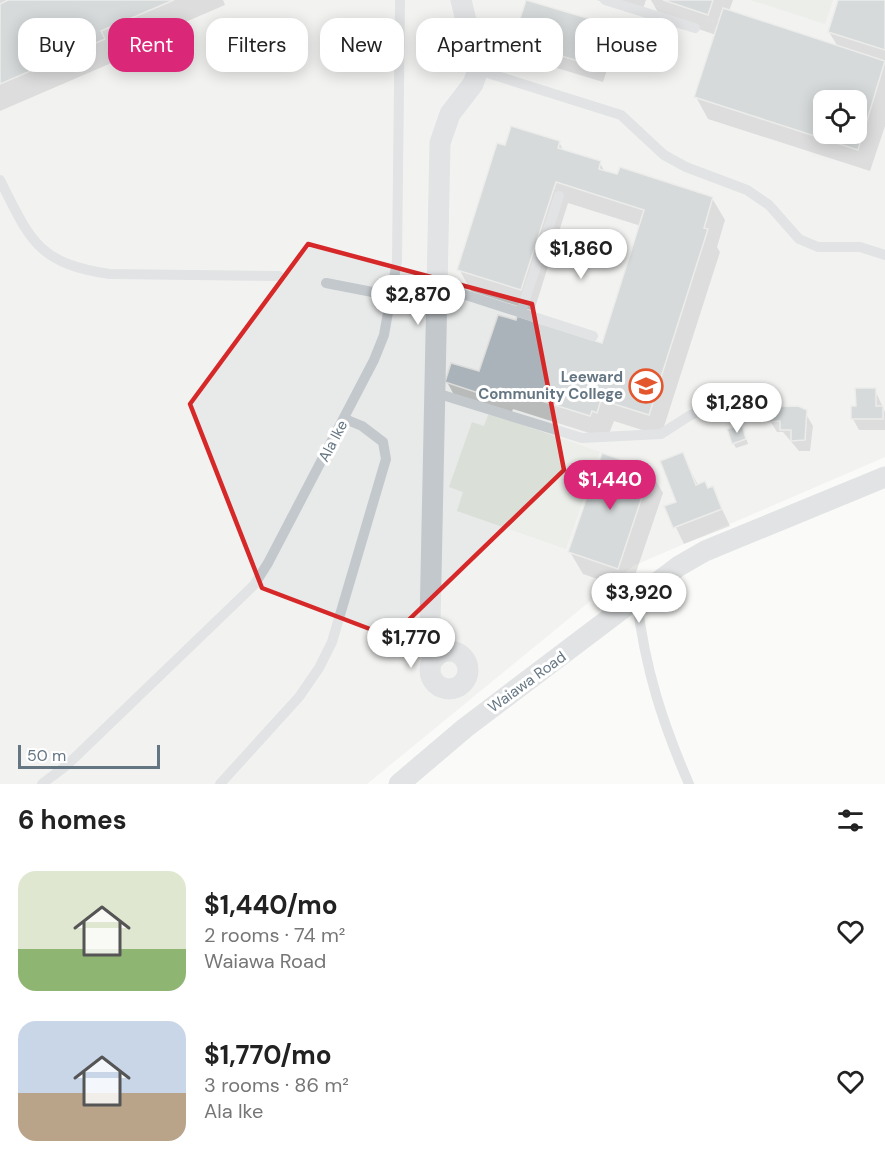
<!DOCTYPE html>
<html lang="en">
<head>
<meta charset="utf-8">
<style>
  body { margin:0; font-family:"DM Sans",sans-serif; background:#f6f6f6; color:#222; height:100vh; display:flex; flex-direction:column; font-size:22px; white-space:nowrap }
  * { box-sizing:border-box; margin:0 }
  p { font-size:20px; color:#767676 }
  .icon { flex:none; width:33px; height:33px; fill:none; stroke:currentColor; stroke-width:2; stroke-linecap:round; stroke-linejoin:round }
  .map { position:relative; height:784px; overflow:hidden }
  .drawer { display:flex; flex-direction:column; background:#fff; flex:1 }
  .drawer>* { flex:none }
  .hud { position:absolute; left:18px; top:18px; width:849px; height:54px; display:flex; gap:12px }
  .fabs { position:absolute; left:813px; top:90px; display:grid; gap:12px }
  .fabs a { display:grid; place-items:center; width:54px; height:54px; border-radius:12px; background:#fff; box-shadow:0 3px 15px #0003; font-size:30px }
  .scale { position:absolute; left:18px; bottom:15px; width:142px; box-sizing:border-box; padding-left:6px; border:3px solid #657683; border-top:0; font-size:16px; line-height:21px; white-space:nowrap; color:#657683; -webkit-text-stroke:4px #fff; paint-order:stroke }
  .price { position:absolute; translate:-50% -51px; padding:0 14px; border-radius:21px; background:#fff; color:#222; font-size:20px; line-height:39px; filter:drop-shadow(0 2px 3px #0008) }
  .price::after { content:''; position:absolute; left:50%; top:36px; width:18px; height:14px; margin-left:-9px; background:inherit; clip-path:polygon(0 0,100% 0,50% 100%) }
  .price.on { background:#db2777; color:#fff }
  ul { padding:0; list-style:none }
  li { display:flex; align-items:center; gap:18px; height:150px; padding:0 18px }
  li span { display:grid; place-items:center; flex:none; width:168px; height:120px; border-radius:18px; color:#555 }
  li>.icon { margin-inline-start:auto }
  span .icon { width:72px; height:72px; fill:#fffc; stroke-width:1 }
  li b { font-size:26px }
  h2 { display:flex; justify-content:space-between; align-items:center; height:72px; padding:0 18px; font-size:26px }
  .chip { padding:0 21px; border-radius:18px; background:#fff; box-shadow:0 3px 15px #0003; font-size:21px; line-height:54px }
  .chip.on { background:#db2777; color:#fff }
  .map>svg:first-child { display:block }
</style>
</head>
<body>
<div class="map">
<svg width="885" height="784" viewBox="0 0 885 784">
  <rect width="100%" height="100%" fill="#fafaf8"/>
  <path fill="#e8e9e9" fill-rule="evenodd" d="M 0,0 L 885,0 L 885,457 L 633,566 L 367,784 L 0,784 ZM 824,100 L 856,100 L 856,134 L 824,134 Z"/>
  <path fill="#dadfd7" d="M 751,0 L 833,0 L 825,24 Z
    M 489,413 L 600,452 L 566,549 L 457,511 L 463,492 L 449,487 L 472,422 L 484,426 Z"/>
  <path fill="#0003" fill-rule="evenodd" d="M 0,0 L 223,0 L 225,5 L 113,53 L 116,61 L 0,111 Z
    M 597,0 L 646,0 L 641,14 Z
    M 651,0 L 733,0 L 729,11 L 838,47 L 829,32 L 839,0 L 885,0 L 885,126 L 870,171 L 708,119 L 696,97 L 716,35 L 660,16 ZM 824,100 L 856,100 L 856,134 L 824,134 Z
    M 606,26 L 616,42 L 603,82 L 524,58 L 514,41 Z
    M 559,142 L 564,152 L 600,163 L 605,172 L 712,198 L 725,220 L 717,247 L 720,252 L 661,436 L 614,421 L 609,434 L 602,437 L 513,409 L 509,420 L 459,404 L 447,382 L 603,345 L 641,226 L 568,203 L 534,311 L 471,291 L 459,269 L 506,147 Z
    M 875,390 L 885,412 L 885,430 L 859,430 L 853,419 L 857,407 Z
    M 803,409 L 813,426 L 810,451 L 799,451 L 783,432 L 777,432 L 770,421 Z
    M 744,431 L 748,444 L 736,448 L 733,443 Z
    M 682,454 L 698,485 L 708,489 L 712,488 L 730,526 L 684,544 L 666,507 L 678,502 Z
    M 650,471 L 663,493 L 630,590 L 583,574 L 570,552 Z"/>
  <path fill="#aab3b9" stroke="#dcdcda" stroke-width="1.5" fill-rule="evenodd" d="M 8,0 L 174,0 L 101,31 L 105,39 L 0,84 L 0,4 Z
    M 526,0 L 607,24 L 594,66 L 513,41 Z
    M 663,0 L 713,0 L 708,15 Z
    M 838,0 L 885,0 L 885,50 L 828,32 Z
    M 723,8 L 885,61 L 858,150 L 694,97 ZM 824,100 L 856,100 L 856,134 L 824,134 Z
    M 511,126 L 560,141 L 558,148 L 601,161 L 599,169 L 617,174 L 620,167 L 713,197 L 704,228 L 708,229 L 649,415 L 601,400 L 597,413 L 592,411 L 590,416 L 500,388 L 497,399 L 445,382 L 451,363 L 479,371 L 498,315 L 516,320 L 517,316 L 602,343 L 644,210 L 556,182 L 521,290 L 457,270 L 497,143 L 505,145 Z
    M 855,388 L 876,388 L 876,406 L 883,406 L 883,419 L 851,419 L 851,406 L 856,406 Z
    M 798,406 L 807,410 L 805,440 L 791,441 L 791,430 L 780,430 L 780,421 L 769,422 L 769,407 Z
    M 742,424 L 746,439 L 732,444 L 727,429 Z
    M 683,452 L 696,485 L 705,481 L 708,488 L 713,486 L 722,509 L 673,528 L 664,506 L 676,502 L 660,461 Z
    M 602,453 L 651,470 L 618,569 L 568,552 Z"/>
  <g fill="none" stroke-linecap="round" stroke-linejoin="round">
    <path stroke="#bbbfc2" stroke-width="4" stroke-dasharray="3 3" stroke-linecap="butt" d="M 706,19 L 718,23"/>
    <path stroke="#c3c8cc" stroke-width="10" d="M 605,0 L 695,28
      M 478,70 L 621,115 L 664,155 L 686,167 L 747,190 L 769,205 L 799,239 L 818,247 L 860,247 L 885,255
      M 0,180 C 30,240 38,264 110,274 L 279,276
      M 326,283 L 393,296
      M 438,286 L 593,336
      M 521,312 L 559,196
      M 436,393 L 582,438 L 661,434 L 689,416 L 737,393 L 760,389
      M 637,601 C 645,668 662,722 689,784
      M 42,784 L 67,765 L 254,585 L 268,563 L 374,360 L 384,335 L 397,261 L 400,0
      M 220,784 L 299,697 L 319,668 L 332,642 L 386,459 L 383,442 L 362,426 L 345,419"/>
    <path stroke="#c3c8cc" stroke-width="21" d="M430 670a19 19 0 1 1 38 0a19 19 0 1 1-38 0Z
      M 438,655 L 430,624 L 440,143 L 450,114 L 473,84 L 478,70 L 461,0
      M 399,784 L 465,728 L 679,566 L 705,551 L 885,477"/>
  </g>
  <path d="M0 0H885V784H0ZM 308,244 L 532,304 L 564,470 L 391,637 L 262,588 L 190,404 Z" fill="#fafaf8" fill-opacity=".55" fill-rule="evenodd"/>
  <path fill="none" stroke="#d62828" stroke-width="4.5" stroke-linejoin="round" d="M 308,244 L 532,304 L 564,470 L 391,637 L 262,588 L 190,404 Z"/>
  <defs>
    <symbol id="university-ring" viewBox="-11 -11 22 22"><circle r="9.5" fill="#fff" stroke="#e4572e" stroke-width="1.5"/><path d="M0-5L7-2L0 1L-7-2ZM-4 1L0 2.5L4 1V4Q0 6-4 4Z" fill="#e4572e"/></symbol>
  </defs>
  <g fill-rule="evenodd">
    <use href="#university-ring" x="627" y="367" width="38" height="38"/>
  </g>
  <g text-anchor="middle" stroke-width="6" stroke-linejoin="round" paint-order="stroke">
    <g font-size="15" font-weight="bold" fill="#657683" stroke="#fff" text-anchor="end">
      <text x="623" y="382">Leeward<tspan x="623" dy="17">Community College</tspan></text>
    </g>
    <g font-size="15" fill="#657683" stroke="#fff">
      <text transform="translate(333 441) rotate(-62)" y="5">Ala Ike</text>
      <text transform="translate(527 682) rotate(-36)" y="5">Waiawa Road</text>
    </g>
  </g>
</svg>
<div class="fabs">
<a><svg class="icon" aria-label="locate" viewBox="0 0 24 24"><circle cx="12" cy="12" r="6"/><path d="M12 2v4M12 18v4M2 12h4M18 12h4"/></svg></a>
</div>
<div class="scale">50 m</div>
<b class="price" style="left:581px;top:280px">$1,860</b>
<b class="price" style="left:418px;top:326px">$2,870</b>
<b class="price" style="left:737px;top:434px">$1,280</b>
<b class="price on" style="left:610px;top:511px">$1,440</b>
<b class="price" style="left:639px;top:624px">$3,920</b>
<b class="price" style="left:411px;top:669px">$1,770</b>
<div class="hud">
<a class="chip">Buy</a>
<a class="chip on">Rent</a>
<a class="chip">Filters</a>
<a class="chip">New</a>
<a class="chip">Apartment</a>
<a class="chip">House</a>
</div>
</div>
<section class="drawer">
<h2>6 homes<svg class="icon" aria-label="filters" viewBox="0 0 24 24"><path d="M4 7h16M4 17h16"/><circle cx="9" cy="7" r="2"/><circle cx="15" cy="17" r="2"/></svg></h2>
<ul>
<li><span style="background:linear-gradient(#dfe7d0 65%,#8fb573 0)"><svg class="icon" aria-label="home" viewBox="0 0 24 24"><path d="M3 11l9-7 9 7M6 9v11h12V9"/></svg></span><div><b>$1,440/mo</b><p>2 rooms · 74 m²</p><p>Waiawa Road</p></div><svg class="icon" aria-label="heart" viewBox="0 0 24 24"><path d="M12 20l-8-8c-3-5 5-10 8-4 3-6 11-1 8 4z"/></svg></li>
<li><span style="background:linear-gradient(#c9d6e8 60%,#b9a48a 0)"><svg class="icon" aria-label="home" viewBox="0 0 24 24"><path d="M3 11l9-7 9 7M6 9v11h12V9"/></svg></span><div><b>$1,770/mo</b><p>3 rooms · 86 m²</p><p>Ala Ike</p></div><svg class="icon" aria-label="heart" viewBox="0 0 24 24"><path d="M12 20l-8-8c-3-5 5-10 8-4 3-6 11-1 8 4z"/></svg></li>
</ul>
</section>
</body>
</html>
